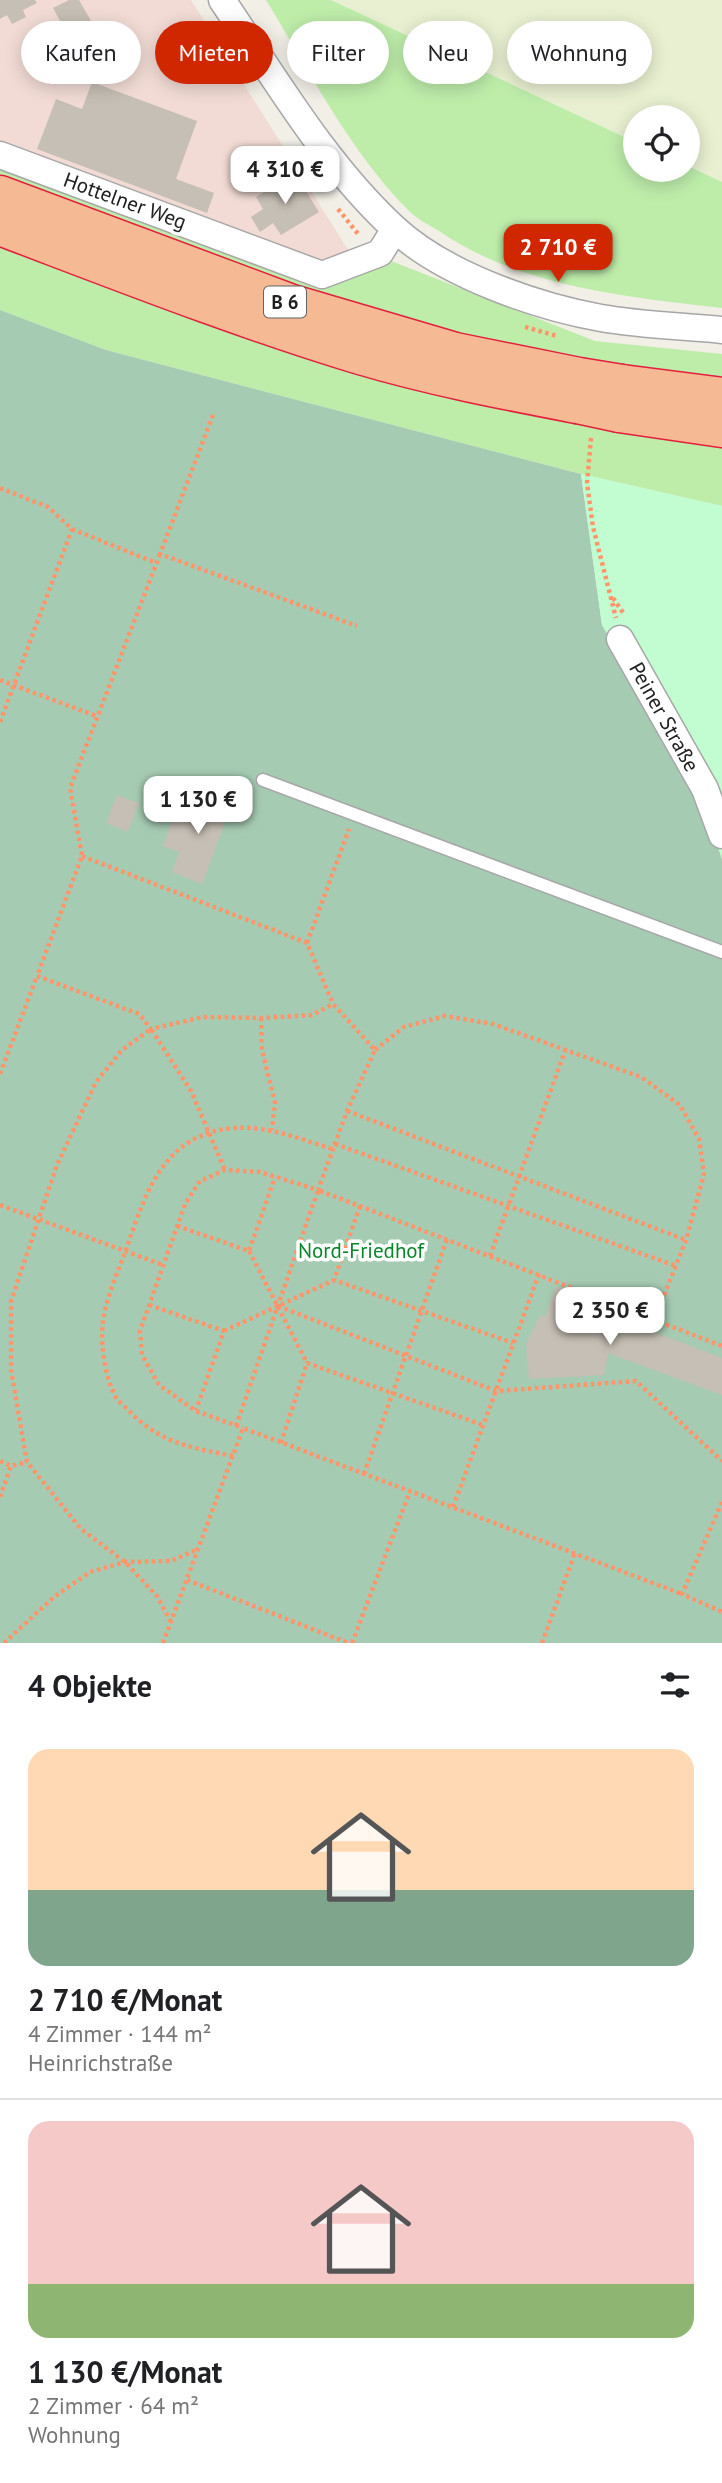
<!DOCTYPE html>
<html lang="de">
<head>
<meta charset="utf-8">
<style>
  body { margin:0; font-family:"PT Sans",sans-serif; background:#f2f2f2; color:#202124; height:100vh; display:flex; flex-direction:column; font-size:26px; white-space:nowrap }
  * { box-sizing:border-box; margin:0 }
  p { font-size:23px; color:#757577 }
  .icon { flex:none; width:38px; height:38px; fill:none; stroke:currentColor; stroke-width:2; stroke-linecap:round; stroke-linejoin:round }
  .map { position:relative; height:1643px; overflow:hidden }
  .sheet { display:flex; flex-direction:column; background:#fff; flex:1 }
  .sheet>* { flex:none }
  .top-card { position:absolute; left:21px; top:21px; width:681px; height:63px; display:flex; gap:14px }
  .tools { position:absolute; left:623px; top:105px; display:grid; gap:14px }
  .tools a { display:grid; place-items:center; width:77px; height:77px; border-radius:50%; background:#fff; box-shadow:0 4px 18px #0003; font-size:35px }
  .price { position:absolute; translate:-50% -60px; padding:0 16px; border-radius:14px; background:#fff; color:#222; font-size:23px; line-height:46px; filter:drop-shadow(0 2px 4px #0008) }
  .price::after { content:''; position:absolute; left:50%; top:42px; width:21px; height:16px; margin-left:-10px; background:inherit; clip-path:polygon(0 0,100% 0,50% 100%) }
  .price.current { background:#d02700; color:#fff }
  ul { padding:0; list-style:none }
  li { display:grid; align-content:center; gap:14px; height:371px; padding:0 28px }
  li+li { border-top:2px solid #e0e0e0 }
  li span { display:grid; place-items:center; height:217px; border-radius:21px; color:#555 }
  li>.icon { margin-inline-start:auto }
  span .icon { width:126px; height:126px; fill:#fffc; stroke-width:1 }
  li b { font-size:30px }
  h2 { display:flex; justify-content:space-between; align-items:center; height:84px; padding:0 28px; font-size:30px }
  .tag { padding:0 24px; border-radius:32px; background:#fff; box-shadow:0 4px 18px #0003; font-size:24px; line-height:63px }
  .tag.current { background:#d02700; color:#fff }
  .map>svg:first-child { display:block }
</style>
</head>
<body>
<div class="map">
<svg width="722" height="1643" viewBox="0 0 722 1643">
  <rect width="100%" height="100%" fill="#f1efe6"/>
  <path fill="#f2dbd5" d="M 0,0 L 191,0 L 350,253 L 326,263 L 0,145 Z"/>
  <path fill="#e8f0d1" d="M 331,0 L 722,0 L 722,183 L 688,167 L 688,117 L 635,117 L 635,142 Z"/>
  <path fill="#beedaa" d="M 266,0 L 331,0 L 635,142 L 635,170 L 688,170 L 688,166 L 722,182 L 722,308 C 626,297 521,287 439,231 C 429,225 417,219 408,210 C 351,153 308,69 266,0 Z
    M 0,160 L 323,281 L 381,257 L 595,341 L 722,354 L 722,506 L 581,474 L 106,350 L 0,310 Z"/>
  <path fill="#a6cbb3" d="M 0,310 L 106,350 L 581,474 L 602,625 L 699,789 L 722,859 L 722,1643 L 0,1643 Z"/>
  <path fill="#c2fcd1" d="M 581,474 L 722,506 L 722,859 L 699,789 L 602,625 Z"/>
  <path fill="#c6bfb5" d="M 0,0 L 35,0 L 37,3 L 23,10 L 26,17 L 12,24 L 7,15 L 0,19 Z
    M 69,0 L 79,0 L 94,26 L 75,36 L 68,23 L 63,26 L 53,8 Z
    M 92,82 L 197,121 L 176,179 L 214,193 L 207,213 L 37,149 L 56,99 L 82,109 Z
    M 295,173 L 319,212 L 281,235 L 273,223 L 260,232 L 251,217 L 263,209 L 256,197 Z
    M 203,790 L 233,802 L 202,884 L 172,872 L 179,852 L 163,846 L 174,814 L 191,821 Z
    M 117,795 L 139,803 L 128,832 L 106,823 Z
    M 556,1286 L 578,1295 L 575,1302 L 722,1358 L 722,1395 L 608,1353 L 604,1375 L 529,1379 L 526,1344 L 540,1315 L 545,1317 Z"/>
  <g fill="none" stroke-linecap="round" stroke-linejoin="round">
    <defs>
      <path id="service" d="M 263,780 L 722,952"/>
      <path id="minor" d="M 222,0 C 275,78 324,163 394,228 C 443,274 535,306 601,318 C 640,325 682,326 722,330
        M 0,155 L 322,275 L 380,253 L 395,229
        M 620,639 L 705,789 L 722,835"/>
      <path id="trunk" d="M 0,195 L 292,304 L 455,352 L 579,377
        M 0,226 C 119,271 238,318 360,355 C 431,376 504,390 577,404
        M 622,384 L 722,397
        M 619,413 L 722,428"/>
    </defs>
    <use href="#service" stroke="#a7a7a7" stroke-width="15"/>
    <use href="#minor" stroke="#a7a7a7" stroke-width="29"/>
    <use href="#trunk" stroke="#e41e3d" stroke-width="41"/>
    <path stroke="#ff9569" stroke-width="4.5" stroke-dasharray="3.5 3.5" stroke-linecap="butt" d="M 338,209 L 359,235
      M 525,327 L 557,336
      M 213,415 L 160,554 L 357,626
      M 591,438 L 587,483 L 593,527 L 616,618
      M 0,488 L 48,507 L 72,529 L 156,563
      M 160,554 L 70,788 L 82,856 L 37,976 L 139,1014 L 151,1029 L 203,1017 L 261,1018 L 312,1015 L 333,1004 L 375,1050 L 347,1111 L 318,1190 L 260,1172 L 225,1170 L 200,1181 L 185,1204 L 140,1331 L 142,1355 L 159,1385 L 196,1411 L 243,1428
      M 613,598 L 624,614
      M 0,680 L 96,716
      M 0,722 L 72,529
      M 82,856 L 307,943 L 333,1004
      M 307,943 L 349,829
      M 261,1018 L 262,1050 L 275,1103 L 272,1130
      M 375,1050 L 404,1027 L 445,1016 L 493,1024 L 641,1077 L 680,1105 L 699,1139 L 704,1174 L 686,1240 L 655,1318
      M 0,1074 L 37,976
      M 347,1111 L 686,1240
      M 335,1144 L 676,1266
      M 0,1205 L 163,1265
      M 360,1206 L 334,1280 L 513,1343
      M 177,1226 L 249,1251 L 275,1177
      M 249,1251 L 307,1363
      M 490,1256 L 565,1051
      M 149,1305 L 224,1331 L 196,1410
      M 278,1306 L 496,1391 L 636,1381 L 722,1461
      M 224,1331 L 334,1280
      M 236,1426 L 318,1190 L 722,1346
      M 281,1443 L 307,1363 L 483,1425
      M 233,1456 C 193,1448 163,1444 132,1414 C 128,1409 121,1404 117,1399 C 105,1379 100,1344 103,1321 C 106,1299 116,1276 124,1255 C 141,1208 155,1151 208,1133 C 252,1119 291,1136 332,1149
      M 0,1461 L 11,1466 L 27,1462
      M 364,1474 L 447,1239
      M 0,1497 L 11,1466
      M 722,1502 L 682,1594 L 722,1612
      M 453,1507 L 539,1274
      M 187,1580 L 348,1643
      M 171,1622 L 157,1596 L 125,1562 L 81,1529 L 27,1462 L 11,1370 L 11,1301 L 57,1165 L 96,1082 L 122,1050 L 151,1029 L 191,1091 L 225,1170
      M 4,1643 L 54,1597 L 90,1572 L 125,1562 L 171,1561 L 198,1549
      M 163,1643 L 243,1428 L 682,1594
      M 352,1643 L 410,1491
      M 542,1643 L 575,1553"/>
    <use href="#service" stroke="#fff" stroke-width="12"/>
    <use href="#minor" stroke="#fff" stroke-width="26"/>
    <use href="#trunk" stroke="#f5b994" stroke-width="38"/>
    <defs>
      <path id="trunk-bridge" d="M 579,377 L 622,384
        M 577,404 L 619,413"/>
    </defs>
    <use href="#trunk-bridge" stroke="#e41e3d" stroke-width="41" stroke-linecap="butt"/>
    <use href="#trunk-bridge" stroke="#f5b994" stroke-width="38"/>
  </g>
  <g text-anchor="middle" stroke-width="7" stroke-linejoin="round" paint-order="stroke">
    <rect fill="#fff" stroke="#636363" stroke-width="2" x="264" y="286.5" width="42" height="31" rx="5"/>
    <g font-size="19" font-weight="bold" fill="#202020">
      <text x="285" y="309">B 6</text>
    </g>
    <g font-size="21" fill="#202020" stroke="#fff">
      <text transform="translate(125 201) rotate(20)" y="7">Hottelner Weg</text>
      <text transform="translate(664 717) rotate(61)" y="7">Peiner Straße</text>
    </g>
    <g font-size="21" fill="#068629" stroke="#fff">
      <text x="361" y="1258">Nord-Friedhof</text>
    </g>
  </g>
</svg>
<div class="tools">
<a><svg class="icon" aria-label="locate" viewBox="0 0 24 24"><circle cx="12" cy="12" r="6"/><path d="M12 2v4M12 18v4M2 12h4M18 12h4"/></svg></a>
</div>
<b class="price" style="left:285px;top:206px">4 310 €</b>
<b class="price current" style="left:558px;top:284px">2 710 €</b>
<b class="price" style="left:198px;top:836px">1 130 €</b>
<b class="price" style="left:610px;top:1347px">2 350 €</b>
<div class="top-card">
<a class="tag">Kaufen</a>
<a class="tag current">Mieten</a>
<a class="tag">Filter</a>
<a class="tag">Neu</a>
<a class="tag">Wohnung</a>
</div>
</div>
<section class="sheet">
<h2>4 Objekte<svg class="icon" aria-label="filters" viewBox="0 0 24 24"><path d="M4 7h16M4 17h16"/><circle cx="9" cy="7" r="2"/><circle cx="15" cy="17" r="2"/></svg></h2>
<ul>
<li><span style="background:linear-gradient(#ffd9b3 65%,#7fa58c 0)"><svg class="icon" aria-label="home" viewBox="0 0 24 24"><path d="M3 11l9-7 9 7M6 9v11h12V9"/></svg></span><div><b>2 710 €/Monat</b><p>4 Zimmer · 144 m²</p><p>Heinrichstraße</p></div></li>
<li><span style="background:linear-gradient(#f6c9c9 75%,#8fb573 0)"><svg class="icon" aria-label="home" viewBox="0 0 24 24"><path d="M3 11l9-7 9 7M6 9v11h12V9"/></svg></span><div><b>1 130 €/Monat</b><p>2 Zimmer · 64 m²</p><p>Wohnung</p></div></li>
</ul>
</section>
</body>
</html>
